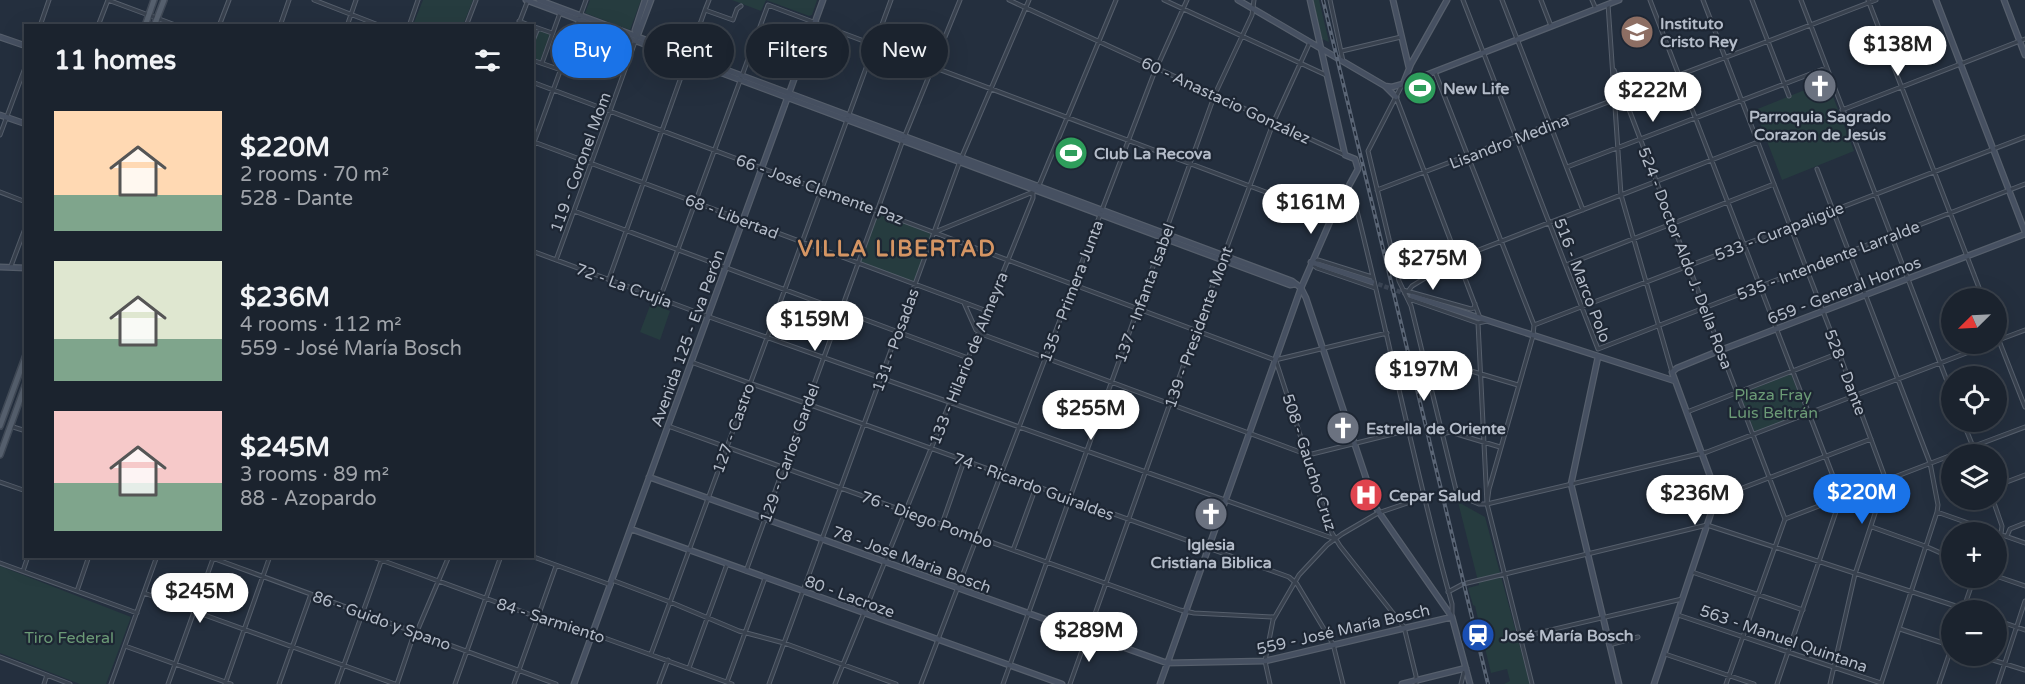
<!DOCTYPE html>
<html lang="en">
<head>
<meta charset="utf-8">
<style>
  body { margin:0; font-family:"Varela Round",sans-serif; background:#282f3a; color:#f1f3f6; height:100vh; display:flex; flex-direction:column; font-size:22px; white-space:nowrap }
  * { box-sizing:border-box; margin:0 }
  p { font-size:20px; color:#a0a4aa }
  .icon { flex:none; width:33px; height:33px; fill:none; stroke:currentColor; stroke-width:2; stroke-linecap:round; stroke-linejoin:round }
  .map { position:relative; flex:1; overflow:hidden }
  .details { position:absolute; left:24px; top:24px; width:510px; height:534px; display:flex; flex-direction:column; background:#1b232e; border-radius:0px; box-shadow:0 6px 24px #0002,0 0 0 2px #39404a }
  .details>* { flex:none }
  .banner { position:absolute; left:552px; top:24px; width:570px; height:54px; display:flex; gap:12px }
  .needle { width:39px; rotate:246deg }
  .buttons { position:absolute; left:1941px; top:288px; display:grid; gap:12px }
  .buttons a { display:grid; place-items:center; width:66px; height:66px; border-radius:50%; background:#1b232e; box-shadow:0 6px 24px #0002,0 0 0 2px #39404a; font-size:30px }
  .price { position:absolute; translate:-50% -51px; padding:0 14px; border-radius:21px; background:#fff; color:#222; font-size:20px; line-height:39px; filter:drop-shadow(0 2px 3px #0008) }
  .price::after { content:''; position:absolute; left:50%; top:36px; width:18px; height:14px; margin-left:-9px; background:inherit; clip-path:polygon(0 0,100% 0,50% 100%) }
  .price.active { background:#1a73e8; color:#fff }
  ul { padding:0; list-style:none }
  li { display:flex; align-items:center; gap:18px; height:150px; padding:0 30px }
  li span { display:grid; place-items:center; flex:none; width:168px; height:120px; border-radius:0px; color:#555 }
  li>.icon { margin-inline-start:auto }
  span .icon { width:72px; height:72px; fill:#fffc; stroke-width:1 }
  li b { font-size:26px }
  h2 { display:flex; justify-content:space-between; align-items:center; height:72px; padding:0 30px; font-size:26px }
  .chip { padding:0 21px; border-radius:27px; background:#1b232e; box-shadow:0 6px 24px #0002,0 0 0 2px #39404a; font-size:21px; line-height:54px }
  .chip.active { background:#1a73e8; color:#fff }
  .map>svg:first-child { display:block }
</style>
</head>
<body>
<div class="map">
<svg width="2025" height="684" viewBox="0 0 2025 684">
  <rect width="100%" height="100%" fill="#242f3e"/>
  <path fill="#263c3f" d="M 423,0 L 473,0 L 463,25 L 413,25 Z
    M 590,0 L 641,0 L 630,30 L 585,13 Z
    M 732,0 L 817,0 L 812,15 L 809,16 L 766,0 L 761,11 Z
    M 1313,0 L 1319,0 L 1329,42 L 1322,39 Z
    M 539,30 L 550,34 L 540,61 L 533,58 L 532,48 Z
    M 878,50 L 896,57 L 888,79 L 883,78 L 885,73 L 870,67 Z
    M 1827,81 L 1854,151 L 1782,180 L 1755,110 Z
    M 1060,144 L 1085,153 L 1081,162 L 1056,152 Z
    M 878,211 L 935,232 L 916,285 L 859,263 Z
    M 651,303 L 670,311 L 660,340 L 640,332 Z
    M 1791,374 L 1806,413 L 1755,433 L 1740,394 Z
    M 1458,502 L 1485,517 L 1530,684 L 1504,684 L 1510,681 L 1507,669 L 1491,673 L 1475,606 L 1473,605 L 1468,588 L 1479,585 Z
    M 0,566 L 131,617 L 106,684 L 80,684 L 0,653 Z"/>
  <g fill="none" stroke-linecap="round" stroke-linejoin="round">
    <path stroke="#3a4453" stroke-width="4.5" stroke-dasharray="4.5 2" stroke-linecap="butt" d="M 1372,282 L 1412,296"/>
    <defs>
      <path id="street" d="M 108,0 L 178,26
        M 314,0 L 381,26
        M 1009,0 L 1345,155
        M 1164,0 L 1326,75
        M 1330,0 L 1343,61
        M 1463,0 L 1598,349
        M 1502,0 L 1583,210
        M 1541,0 L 1551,26
        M 1592,0 L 1596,9
        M 1650,0 L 1841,497 L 1777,684
        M 1703,0 L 1839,353 L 1886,480 L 1855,574 L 1830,684
        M 1752,0 L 1789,96
        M 1801,0 L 1952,394
        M 1868,0 L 1983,298
        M 1608,4 L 1621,195 L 1672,372
        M 705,10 L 709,0
        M 519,21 L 531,26
        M 40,26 L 49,0
        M 98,26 L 108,0
        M 219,26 L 229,0
        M 280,26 L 289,0
        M 347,26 L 356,0
        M 409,26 L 418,0
        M 466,26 L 476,0
        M 518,26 L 528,0
        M 532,26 L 552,33
        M 532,43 L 538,28
        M 1342,51 L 1401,37
        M 532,60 L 561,70
        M 542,63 L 560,13
        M 1614,70 L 1785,519 L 1726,684
        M 1435,72 L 1534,325 L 1533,336 L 1489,489 L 1487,504
        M 532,82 L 1275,360
        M 1402,85 L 1368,151 L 1399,281 L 1411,306 L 1457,494 L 1460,496 L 1479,504 L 1487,504 L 1707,452 L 1990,344
        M 1396,97 L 1480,318
        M 1842,110 L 2025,39
        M 0,135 L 26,65
        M 534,142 L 987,311
        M 532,148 L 586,0
        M 1567,167 L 1826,68
        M 1817,169 L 1930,463 L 1938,505 L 1937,512 L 1881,684
        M 1348,187 L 1353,195 C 1388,331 1414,469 1452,604 L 1452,616
        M 1377,190 L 1876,0
        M 0,192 L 26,202
        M 574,211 L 968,358
        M 935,232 L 1033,192
        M 532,251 L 715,319 L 1335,539
        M 556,260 L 635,42
        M 1313,262 L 1318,260 L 1372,277
        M 1312,264 L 1317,268 L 1375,288
        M 1566,265 L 1774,184
        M 11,266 L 26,226
        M 609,279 L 705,10 L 733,20 L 737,9 L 741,6
        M 1403,290 L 1471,309 L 1474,308 L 1475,304
        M 1409,290 L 1412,286 L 1458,258 L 1758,142
        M 660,298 L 768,5 L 1332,217
        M 1409,299 L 1478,323 L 1487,321
        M 964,303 L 976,330 L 984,335 L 1300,452 L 1312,454 L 1409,430
        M 1478,323 L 1487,504 L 1532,684
        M 1534,325 L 2025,137
        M 1996,333 L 2025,407
        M 1996,341 L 2025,330
        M 1598,349 L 2025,184
        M 1275,360 L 1387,333
        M 1424,360 L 1431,359 L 1518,385
        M 1276,361 L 1332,533 L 1340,546 L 1404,627 L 1416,676 L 1416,684
        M 691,362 L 1289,577 L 1297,584 L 1333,644 L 1343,684
        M 1687,412 L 1839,353
        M 1963,422 L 1976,454
        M 10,426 L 26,431
        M 668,426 L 1180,610 L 1194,613 L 1274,617
        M 1442,434 L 1450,432 L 1500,447
        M 1953,454 L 2025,427
        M 0,482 L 26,491
        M 1996,486 L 2025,475
        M 1717,495 L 1724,495 L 1871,439
        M 1993,500 L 2002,526 L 2001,534
        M 1937,512 L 2025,543
        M 1785,519 L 1952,455
        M 942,524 L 964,461
        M 1872,527 L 1925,546 L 1952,558
        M 2007,536 L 2010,529 L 2025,523
        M 1013,550 L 1036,487
        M 207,556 L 556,684
        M 370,556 L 586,635 L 599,636 L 732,684
        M 531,556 L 611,585
        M 0,563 L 137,613
        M 23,571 L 28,556
        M 746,571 L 903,140 L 960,0
        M 1692,572 L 1803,610
        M 1996,576 L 2025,586
        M 612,580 L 670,602 L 739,631 L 784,643 L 896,684
        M 77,591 L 89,556
        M 1448,592 L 1463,584 L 1505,574 L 1707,525 L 1968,610
        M 144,593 L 395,684
        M 1963,610 L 1974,578
        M 1678,615 L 1881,683
        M 1996,620 L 2025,630
        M 1900,629 L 1952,646
        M 1521,637 L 1682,599
        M 1609,645 L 1638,637
        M 125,646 L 231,684
        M 651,654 L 891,0
        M 1665,654 L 1754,684
        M 1980,656 L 2025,670
        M 0,657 L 70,684
        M 689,668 L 727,564
        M 727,682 L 765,578
        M 44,684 L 47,675
        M 111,684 L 157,556
        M 168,684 L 214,556
        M 225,684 L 270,556
        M 279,684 L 311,594
        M 337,684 L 383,556
        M 397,684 L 413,637 L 418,629 L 449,556
        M 455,684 L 501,556
        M 514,684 L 556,566
        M 659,684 L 668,660
        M 769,684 L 960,161 L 1029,0
        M 835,684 L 1008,260 L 1033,198 L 1033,192 L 1040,183 L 1116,0
        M 921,684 L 1153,76 L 1187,0
        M 1003,684 L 1215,94 L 1252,15 L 1254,0
        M 1070,684 L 1196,330 L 1274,121 L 1310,42
        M 1270,684 L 1265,661 L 1273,620 L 1299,575 L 1327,545 L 1342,534 L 1378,513 L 1425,497
        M 1461,684 L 1465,668
        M 1939,684 L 1952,646
        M 1998,684 L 2025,601"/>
      <path id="secondary" d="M 526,0 L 1217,258 L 1290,285 L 1296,284
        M 539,0 L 1292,281 L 1301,288 L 1306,298 L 1376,508 L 1452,617 L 1470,684
        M 1238,0 L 1385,86 L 1396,97
        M 1393,0 L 1409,68
        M 1936,0 L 2025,232
        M 2004,0 L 2025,55
        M 0,37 L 26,46
        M 637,37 L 651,0
        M 637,37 L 635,30 L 645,0
        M 1403,84 L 1411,64 L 1447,0
        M 1385,86 L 1392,87 L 1403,84 L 1619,0
        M 0,115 L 26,124
        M 1311,262 L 1372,282
        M 0,267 L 26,268
        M 1412,296 L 1675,381
        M 1598,357 L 1571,484 L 1619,684
        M 649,477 L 1167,663 L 1265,661 L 1452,617
        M 631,529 L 1062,684
        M 574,684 L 823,0
        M 1160,684 L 1301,288 L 1332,217 L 1358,169 L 1355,159 L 1345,155 L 1310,0
        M 1402,684 L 1466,668
        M 1654,684 L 1717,495 L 1672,372 L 1677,368 L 1721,350 L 2025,234"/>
      <path id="primary" d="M 145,26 L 154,0
        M 154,26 L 164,0
        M 0,426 L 26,355
        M 0,455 L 26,383"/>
    </defs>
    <use href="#street" stroke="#565f6c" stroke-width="5"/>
    <use href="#secondary" stroke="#565f6c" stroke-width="7"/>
    <use href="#primary" stroke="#414a57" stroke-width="8"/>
    <use href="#street" stroke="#38414e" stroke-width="3"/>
    <use href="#secondary" stroke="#465061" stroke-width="4.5"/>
    <use href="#primary" stroke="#56606e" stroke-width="5"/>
    <defs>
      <path id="rail" d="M 1323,0 L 1488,684"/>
    </defs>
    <use href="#rail" stroke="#5a6575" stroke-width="4"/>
    <use href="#rail" stroke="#1d2633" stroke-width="1.5" stroke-dasharray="4.5" stroke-linecap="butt"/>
  </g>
  <defs>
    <symbol id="university-disc" viewBox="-11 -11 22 22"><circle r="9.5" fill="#8d6e63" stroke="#1d2633"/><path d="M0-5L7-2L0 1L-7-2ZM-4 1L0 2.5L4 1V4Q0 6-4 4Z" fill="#fff"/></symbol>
    <symbol id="church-disc" viewBox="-11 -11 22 22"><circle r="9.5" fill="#6b7280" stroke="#1d2633"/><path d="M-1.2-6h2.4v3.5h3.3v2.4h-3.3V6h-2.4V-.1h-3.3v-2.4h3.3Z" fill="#fff"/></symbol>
    <symbol id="stadium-disc" viewBox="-11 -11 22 22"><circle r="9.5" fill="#2e9e5b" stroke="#1d2633"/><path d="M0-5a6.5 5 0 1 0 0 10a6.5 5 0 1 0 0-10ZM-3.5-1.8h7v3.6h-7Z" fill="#fff"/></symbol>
    <symbol id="hospital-disc" viewBox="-11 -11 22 22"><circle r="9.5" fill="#e0444e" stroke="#1d2633"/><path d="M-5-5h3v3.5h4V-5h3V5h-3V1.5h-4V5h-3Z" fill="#fff"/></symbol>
    <symbol id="station-disc" viewBox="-11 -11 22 22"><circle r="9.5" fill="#1a4fb4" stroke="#1d2633"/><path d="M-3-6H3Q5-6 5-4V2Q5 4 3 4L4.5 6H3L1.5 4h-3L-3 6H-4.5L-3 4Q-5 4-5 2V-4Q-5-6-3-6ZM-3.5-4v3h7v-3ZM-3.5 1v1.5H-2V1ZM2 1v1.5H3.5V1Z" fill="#fff"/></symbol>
  </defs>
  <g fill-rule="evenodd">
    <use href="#university-disc" x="1618" y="13" width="38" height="38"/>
    <use href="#church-disc" x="1801" y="67" width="38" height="38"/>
    <use href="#stadium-disc" x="1401" y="69" width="38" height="38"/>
    <use href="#stadium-disc" x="1052" y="134" width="38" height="38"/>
    <use href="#church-disc" x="1324" y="409" width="38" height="38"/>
    <use href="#hospital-disc" x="1347" y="476" width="38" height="38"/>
    <use href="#church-disc" x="1192" y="495" width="38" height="38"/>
    <use href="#station-disc" x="1459" y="616" width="38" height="38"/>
  </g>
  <g text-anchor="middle" stroke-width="4.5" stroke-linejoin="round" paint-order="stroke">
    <g font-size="16" font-weight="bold" fill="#b4bcc9" stroke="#1d2633" text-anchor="start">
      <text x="1660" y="29">Instituto<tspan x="1660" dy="18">Cristo Rey</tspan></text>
      <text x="1443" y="94">New Life</text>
      <text x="1820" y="122" text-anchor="middle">Parroquia Sagrado<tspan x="1820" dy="18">Corazon de Jesús</tspan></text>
      <text x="1094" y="159">Club La Recova</text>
      <text x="1366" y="434">Estrella de Oriente</text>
      <text x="1389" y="501">Cepar Salud</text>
      <text x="1211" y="550" text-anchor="middle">Iglesia<tspan x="1211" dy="18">Cristiana Biblica</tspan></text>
      <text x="1501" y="641">José María Bosch</text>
    </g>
    <g font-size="16" fill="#b4bcc9" stroke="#1d2633">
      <text transform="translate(1226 100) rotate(25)" y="6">60 - Anastacio González</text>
      <text transform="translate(1509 141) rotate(-21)" y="6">Lisandro Medina</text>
      <text transform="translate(580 162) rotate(-70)" y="6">119 - Coronel Mom</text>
      <text transform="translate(820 189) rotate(20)" y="6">66 - José Clemente Paz</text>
      <text transform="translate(732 216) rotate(21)" y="6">68 - Libertad</text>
      <text transform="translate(1779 231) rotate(-21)" y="6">533 - Curapaligüe</text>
      <text transform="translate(1686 258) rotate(69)" y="6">524 - Doctor Aldo J. Della Rosa</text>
      <text transform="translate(1828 260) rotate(-21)" y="6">535 - Intendente Larralde</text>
      <text transform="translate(1583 280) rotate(69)" y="6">516 - Marco Polo</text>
      <text transform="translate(624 285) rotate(20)" y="6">72 - La Crujía</text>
      <text transform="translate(1844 290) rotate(-21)" y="6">659 - General Hornos</text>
      <text transform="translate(1071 291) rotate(-69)" y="6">135 - Primera Junta</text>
      <text transform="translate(1144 293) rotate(-70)" y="6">137 - Infanta Isabel</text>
      <text transform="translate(1198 327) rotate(-70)" y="6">139 - Presidente Mont</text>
      <text transform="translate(687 338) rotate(-70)" y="6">Avenida 125 - Eva Perón</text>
      <text transform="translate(895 340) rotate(-70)" y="6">131 - Posadas</text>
      <text transform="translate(968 358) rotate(-68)" y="6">133 - Hilario de Almeyra</text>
      <text transform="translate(1846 372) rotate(69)" y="6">528 - Dante</text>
      <text transform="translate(733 428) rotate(-70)" y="6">127 - Castro</text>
      <text transform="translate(789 453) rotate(-70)" y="6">129 - Carlos Gardel</text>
      <text transform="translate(1310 462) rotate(72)" y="6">508 - Gaucho Cruz</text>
      <text transform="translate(1034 486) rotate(20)" y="6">74 - Ricardo Guiraldes</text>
      <text transform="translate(927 519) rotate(20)" y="6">76 - Diego Pombo</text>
      <text transform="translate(912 559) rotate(20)" y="6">78 - Jose Maria Bosch</text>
      <text transform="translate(850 596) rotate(20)" y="6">80 - Lacroze</text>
      <text transform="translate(382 620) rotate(20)" y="6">86 - Guido y Spano</text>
      <text transform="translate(551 620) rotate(18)" y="6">84 - Sarmiento</text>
      <text transform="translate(1343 629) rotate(-13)" y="6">559 - José María Bosch</text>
      <text transform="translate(1784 638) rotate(19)" y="6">563 - Manuel Quintana</text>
    </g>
    <g font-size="16" fill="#6b9a76" stroke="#1d2633">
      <text x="1773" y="400">Plaza Fray<tspan x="1773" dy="18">Luis Beltrán</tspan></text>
      <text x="69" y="643">Tiro Federal</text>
    </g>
    <g font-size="22" font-weight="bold" letter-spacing="1.5" fill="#d59563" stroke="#1d2633">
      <text x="897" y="256">VILLA LIBERTAD</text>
    </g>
  </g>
</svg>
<div class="buttons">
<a><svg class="needle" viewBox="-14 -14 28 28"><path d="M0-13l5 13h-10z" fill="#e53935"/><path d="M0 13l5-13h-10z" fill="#a0a4aa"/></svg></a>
<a><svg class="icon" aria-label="locate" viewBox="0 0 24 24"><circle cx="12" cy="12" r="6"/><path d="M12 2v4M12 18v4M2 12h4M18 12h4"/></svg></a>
<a><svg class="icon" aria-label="layers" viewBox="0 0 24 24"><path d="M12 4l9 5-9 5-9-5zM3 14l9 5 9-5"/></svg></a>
<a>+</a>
<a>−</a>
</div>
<b class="price" style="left:1898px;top:77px">$138M</b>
<b class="price" style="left:1653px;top:123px">$222M</b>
<b class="price" style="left:1311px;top:235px">$161M</b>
<b class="price" style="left:1433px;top:291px">$275M</b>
<b class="price" style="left:815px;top:352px">$159M</b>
<b class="price" style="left:1424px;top:402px">$197M</b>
<b class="price" style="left:1091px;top:441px">$255M</b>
<b class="price active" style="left:1862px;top:525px">$220M</b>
<b class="price" style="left:1695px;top:526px">$236M</b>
<b class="price" style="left:200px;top:624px">$245M</b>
<b class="price" style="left:1089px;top:663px">$289M</b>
<div class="banner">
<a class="chip active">Buy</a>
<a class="chip">Rent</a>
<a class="chip">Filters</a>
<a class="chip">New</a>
</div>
<section class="details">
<h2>11 homes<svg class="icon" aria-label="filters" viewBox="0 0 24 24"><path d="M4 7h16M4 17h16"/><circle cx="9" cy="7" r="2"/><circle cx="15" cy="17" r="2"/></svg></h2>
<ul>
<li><span style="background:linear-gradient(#ffd9b3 70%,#7fa58c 0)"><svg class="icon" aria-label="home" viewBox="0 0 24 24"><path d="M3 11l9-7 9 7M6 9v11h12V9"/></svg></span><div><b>$220M</b><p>2 rooms · 70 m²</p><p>528 - Dante</p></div></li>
<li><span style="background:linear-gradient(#dfe7d0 65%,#7fa58c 0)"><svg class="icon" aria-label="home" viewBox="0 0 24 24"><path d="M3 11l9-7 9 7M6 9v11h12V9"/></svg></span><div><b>$236M</b><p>4 rooms · 112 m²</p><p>559 - José María Bosch</p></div></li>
<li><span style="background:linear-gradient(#f6c9c9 60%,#7fa58c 0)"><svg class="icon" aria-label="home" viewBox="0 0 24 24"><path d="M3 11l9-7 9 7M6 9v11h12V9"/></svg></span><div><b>$245M</b><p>3 rooms · 89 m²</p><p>88 - Azopardo</p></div></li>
</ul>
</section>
</div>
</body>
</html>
